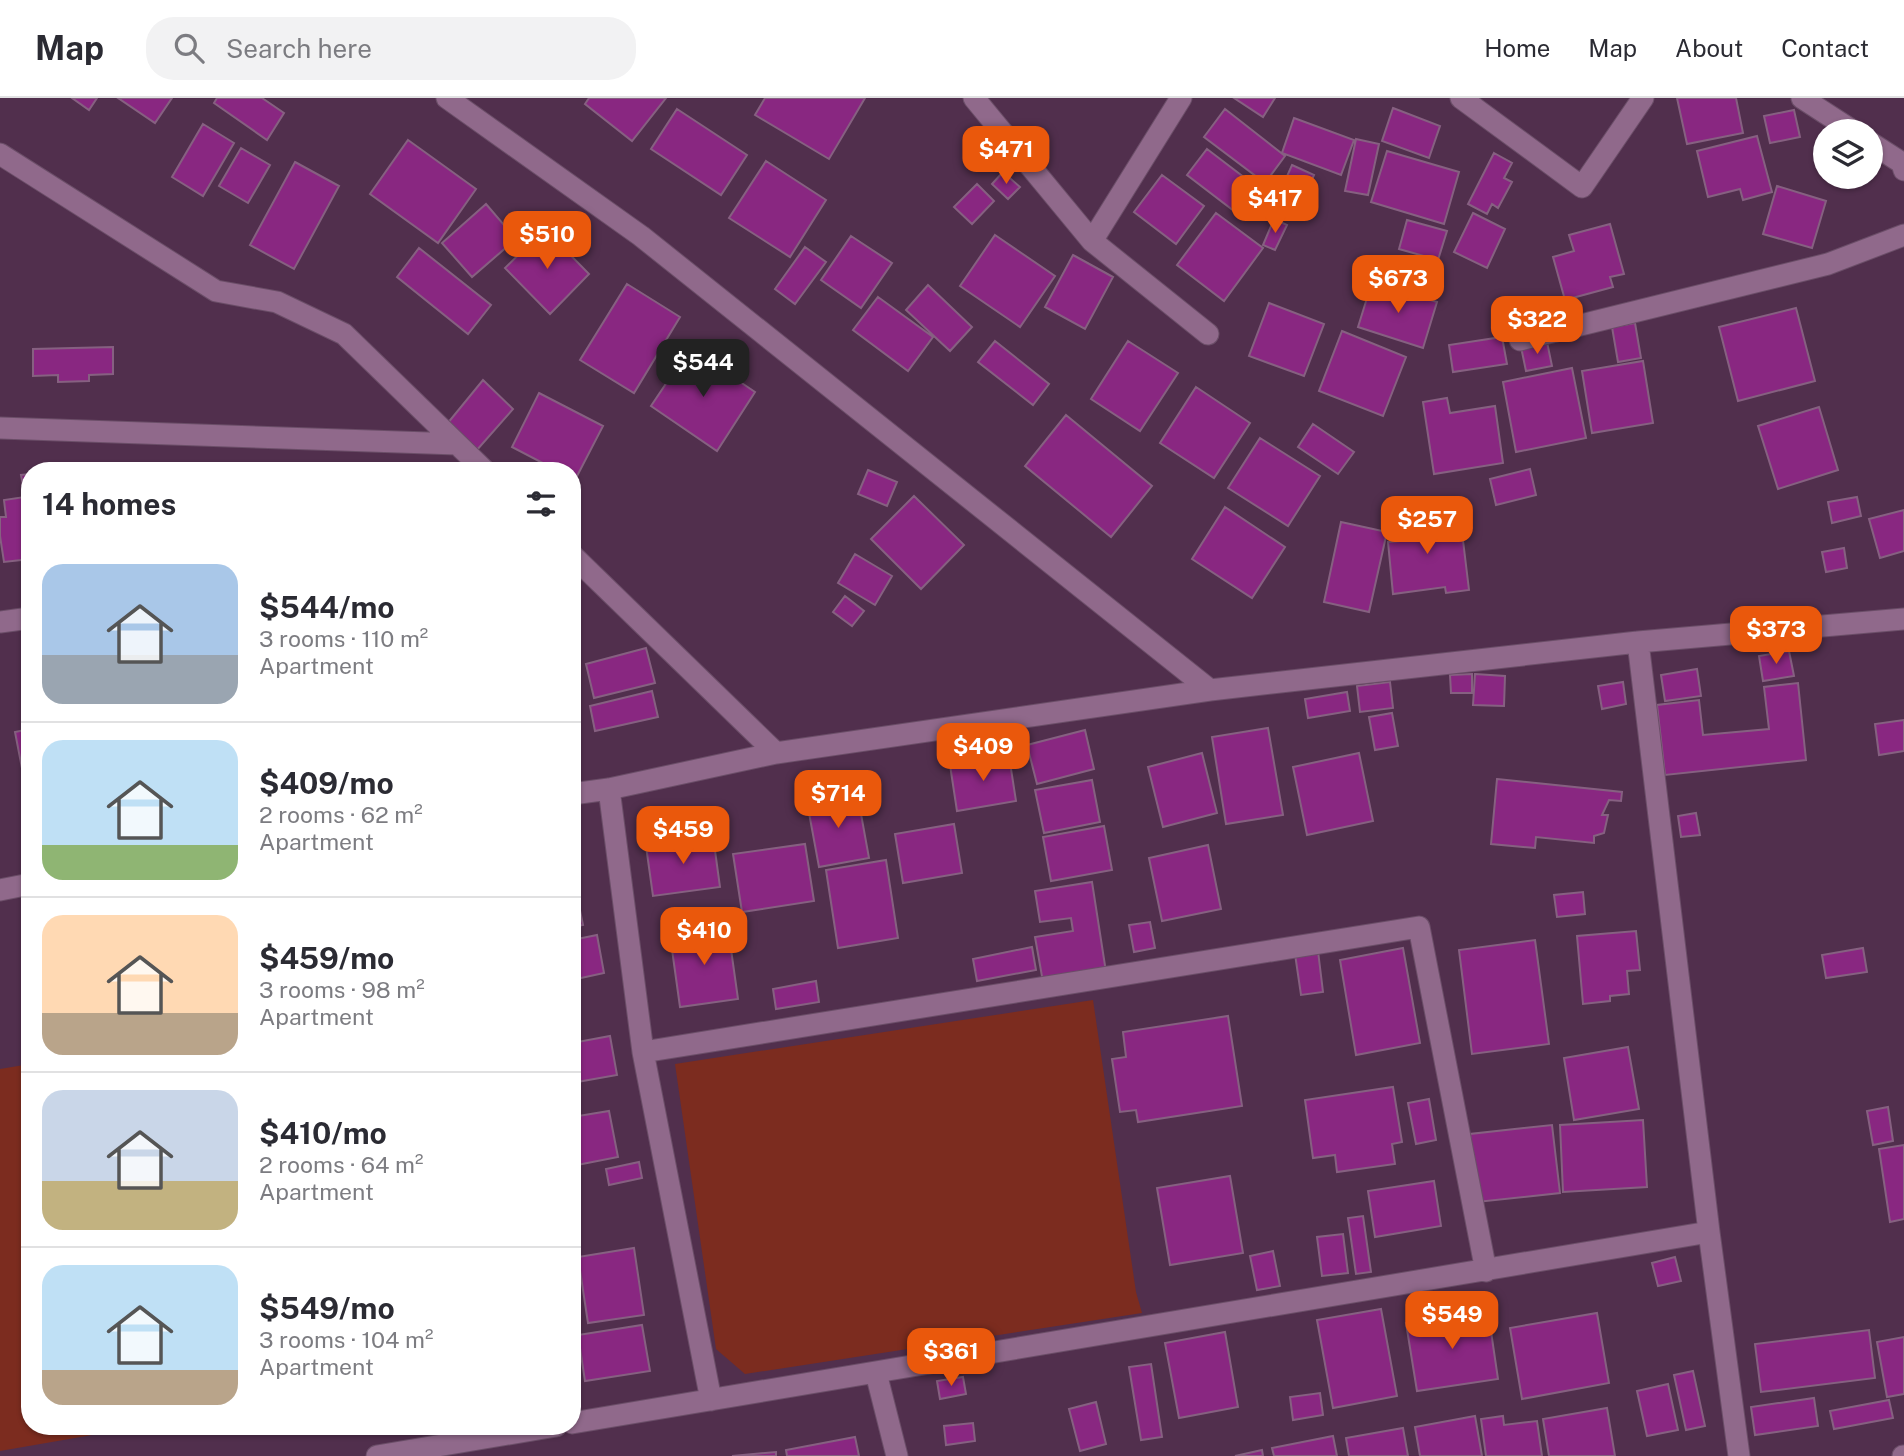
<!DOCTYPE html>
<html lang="en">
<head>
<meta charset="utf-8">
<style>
  body { margin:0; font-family:"Public Sans",sans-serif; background:#f2f2f3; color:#2b2b33; height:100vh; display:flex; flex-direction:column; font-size:26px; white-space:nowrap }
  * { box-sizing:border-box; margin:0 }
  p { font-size:23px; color:#7c7c81 }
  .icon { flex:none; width:38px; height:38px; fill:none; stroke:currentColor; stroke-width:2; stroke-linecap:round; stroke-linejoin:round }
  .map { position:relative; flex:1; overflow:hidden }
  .details { position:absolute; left:21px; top:364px; width:560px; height:973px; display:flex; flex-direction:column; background:#fff; border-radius:28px; box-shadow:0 2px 5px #0004 }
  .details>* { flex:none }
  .fabs { position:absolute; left:1813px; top:21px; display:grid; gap:14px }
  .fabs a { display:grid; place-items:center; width:70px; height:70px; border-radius:50%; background:#fff; box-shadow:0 2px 5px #0004; font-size:35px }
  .price { position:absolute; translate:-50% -60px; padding:0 16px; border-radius:14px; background:#ea580c; color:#fff; font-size:23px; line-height:46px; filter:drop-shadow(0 2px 4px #0008) }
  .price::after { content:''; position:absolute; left:50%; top:42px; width:21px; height:16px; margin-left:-10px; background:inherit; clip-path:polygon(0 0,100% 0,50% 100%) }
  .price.on { background:#222; color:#fff }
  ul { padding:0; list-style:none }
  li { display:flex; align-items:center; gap:21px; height:175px; padding:0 21px }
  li+li { border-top:2px solid #e1e1e2 }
  li span { display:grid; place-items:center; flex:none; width:196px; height:140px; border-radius:21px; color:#555 }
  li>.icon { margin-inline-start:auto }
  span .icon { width:84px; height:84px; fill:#fffc; stroke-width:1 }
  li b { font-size:30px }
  h2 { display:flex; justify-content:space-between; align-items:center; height:84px; padding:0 21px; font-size:30px }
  header { display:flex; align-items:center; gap:42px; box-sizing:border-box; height:98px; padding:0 35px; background:#fff; border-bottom:2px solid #e1e1e2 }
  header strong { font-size:33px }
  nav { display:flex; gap:38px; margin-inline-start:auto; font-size:24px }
  .search { width:490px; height:63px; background:#f2f2f3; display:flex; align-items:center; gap:18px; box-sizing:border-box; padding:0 24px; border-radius:28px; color:#7c7c81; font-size:26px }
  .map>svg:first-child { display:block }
</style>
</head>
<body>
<header>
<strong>Map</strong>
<div class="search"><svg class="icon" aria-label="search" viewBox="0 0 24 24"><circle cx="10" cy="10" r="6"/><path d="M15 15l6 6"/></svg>Search here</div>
<nav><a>Home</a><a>Map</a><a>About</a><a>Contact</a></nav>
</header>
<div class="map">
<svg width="1904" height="1358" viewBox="0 0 1904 1358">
  <rect width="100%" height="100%" fill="#512f4d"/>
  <path fill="#7c2c1f" d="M 1093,902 L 1136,1194 L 1142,1215 L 745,1276 L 716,1251 L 675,966 Z
    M 30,966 L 30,1328 L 144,1328 L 0,1353 L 0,971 Z"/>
  <path fill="#892781" stroke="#866081" stroke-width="2" d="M 72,0 L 97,0 L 89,12 Z
    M 118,0 L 172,0 L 155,25 Z
    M 217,0 L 262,0 L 284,15 L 267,42 L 214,5 Z
    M 589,0 L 666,0 L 632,43 L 585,6 Z
    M 765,0 L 865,0 L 829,61 L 755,17 Z
    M 1234,0 L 1275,0 L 1263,19 Z
    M 1677,0 L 1736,0 L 1743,35 L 1687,46 Z
    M 1393,10 L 1440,28 L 1429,60 L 1382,43 Z
    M 677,11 L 747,57 L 721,97 L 651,51 Z
    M 1225,11 L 1285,58 L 1265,85 L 1204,39 Z
    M 1794,12 L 1800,39 L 1770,45 L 1764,18 Z
    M 1294,20 L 1354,42 L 1341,77 L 1282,55 Z
    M 203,26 L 234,45 L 203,98 L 172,79 Z
    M 1757,38 L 1772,94 L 1743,102 L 1740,91 L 1708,99 L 1697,53 Z
    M 1356,41 L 1379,46 L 1368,97 L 1345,93 Z
    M 408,42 L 476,91 L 438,145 L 370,96 Z
    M 241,50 L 270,67 L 248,105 L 219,88 Z
    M 1207,51 L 1258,90 L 1238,116 L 1187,77 Z
    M 1387,53 L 1459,74 L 1444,126 L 1371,104 Z
    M 1494,55 L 1512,65 L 1504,80 L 1512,84 L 1498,110 L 1492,106 L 1487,116 L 1468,106 Z
    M 766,63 L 826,102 L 790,159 L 729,120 Z
    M 295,64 L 339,88 L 294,171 L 250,147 Z
    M 1292,67 L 1314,77 L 1302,104 L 1280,94 Z
    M 1003,74 L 1020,89 L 1008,101 L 992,86 Z
    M 1162,77 L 1204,108 L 1176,146 L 1134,114 Z
    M 977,86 L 994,103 L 972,126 L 954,109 Z
    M 1777,88 L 1826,103 L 1812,150 L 1763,136 Z
    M 1280,100 L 1299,110 L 1294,120 L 1274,110 Z
    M 486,106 L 516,141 L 472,179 L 442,145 Z
    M 1216,115 L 1263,150 L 1224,203 L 1177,167 Z
    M 1473,115 L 1505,131 L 1487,170 L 1454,154 Z
    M 1274,121 L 1287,127 L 1275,152 L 1263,147 Z
    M 1407,122 L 1447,133 L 1438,162 L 1399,151 Z
    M 1610,126 L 1624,176 L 1610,179 L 1613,189 L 1565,202 L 1553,159 L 1574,153 L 1569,137 Z
    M 545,131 L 589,176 L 550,216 L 505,170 Z
    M 995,137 L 1055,178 L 1020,229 L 960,188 Z
    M 851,138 L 892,165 L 861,210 L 821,182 Z
    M 805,149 L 826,164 L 795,206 L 775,191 Z
    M 419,150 L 491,207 L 468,236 L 397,179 Z
    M 1073,157 L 1113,179 L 1085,231 L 1045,209 Z
    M 1372,184 L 1437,204 L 1423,250 L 1358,229 Z
    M 627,186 L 680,219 L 634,295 L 580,262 Z
    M 928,187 L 972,229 L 950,253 L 906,212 Z
    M 878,199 L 933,239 L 908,273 L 853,232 Z
    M 1269,205 L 1324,226 L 1304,278 L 1249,258 Z
    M 1796,210 L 1815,283 L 1738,303 L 1719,229 Z
    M 1635,225 L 1641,260 L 1618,264 L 1612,229 Z
    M 1342,233 L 1406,259 L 1383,318 L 1319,293 Z
    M 1502,239 L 1507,266 L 1453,274 L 1449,247 Z
    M 995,243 L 1049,286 L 1033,307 L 978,264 Z
    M 1128,243 L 1178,275 L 1140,333 L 1091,301 Z
    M 1547,244 L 1552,268 L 1526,273 L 1521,249 Z
    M 113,249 L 113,276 L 89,277 L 89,283 L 58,284 L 58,277 L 33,278 L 33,251 Z
    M 690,250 L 755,294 L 717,353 L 651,308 Z
    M 1643,263 L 1653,325 L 1592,335 L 1582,273 Z
    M 1572,270 L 1586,340 L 1516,354 L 1503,284 Z
    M 483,282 L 513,311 L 476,353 L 447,326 Z
    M 1196,289 L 1250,325 L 1214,380 L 1160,345 Z
    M 539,295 L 603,328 L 575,382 L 572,380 L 572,373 L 558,373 L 512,349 Z
    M 1447,300 L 1450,315 L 1495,308 L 1503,365 L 1434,376 L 1423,304 Z
    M 1819,309 L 1838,372 L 1778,391 L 1758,328 Z
    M 1066,317 L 1152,388 L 1111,439 L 1025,368 Z
    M 1313,326 L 1354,354 L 1338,376 L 1298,349 Z
    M 1260,340 L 1320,378 L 1288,428 L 1228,390 Z
    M 1530,371 L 1536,397 L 1496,407 L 1490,381 Z
    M 868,372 L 897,384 L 887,408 L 858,396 Z
    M 30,376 L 30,461 L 4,464 L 0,438 L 0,419 L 6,419 L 4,402 L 25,399 L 21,377 Z
    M 914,398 L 964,447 L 921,491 L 871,441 Z
    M 1857,399 L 1861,418 L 1832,425 L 1828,404 Z
    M 1225,409 L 1285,449 L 1252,500 L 1192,461 Z
    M 1904,412 L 1904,453 L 1880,460 L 1869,421 Z
    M 1416,413 L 1424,430 L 1461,426 L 1469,492 L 1446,495 L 1445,489 L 1393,496 L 1388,444 L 1412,442 L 1412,439 L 1394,440 L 1392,415 Z
    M 1341,424 L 1387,434 L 1369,514 L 1324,504 Z
    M 1844,450 L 1847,470 L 1826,474 L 1822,454 Z
    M 855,456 L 892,478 L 875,507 L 838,485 Z
    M 845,498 L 864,513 L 852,528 L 833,514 Z
    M 646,550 L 655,585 L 594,600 L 586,566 Z
    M 1789,553 L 1794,578 L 1763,583 L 1759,558 Z
    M 1697,571 L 1701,598 L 1665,603 L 1661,577 Z
    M 1472,576 L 1472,595 L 1451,595 L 1450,577 Z
    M 1475,576 L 1505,578 L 1504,608 L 1473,607 Z
    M 1390,584 L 1393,610 L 1360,614 L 1357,588 Z
    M 1623,584 L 1626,606 L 1602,611 L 1598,588 Z
    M 1798,585 L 1806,662 L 1665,677 L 1657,607 L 1699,602 L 1703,637 L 1769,631 L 1764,589 Z
    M 652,593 L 658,619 L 595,633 L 590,608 Z
    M 1347,594 L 1350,613 L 1308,620 L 1305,601 Z
    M 1392,615 L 1398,648 L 1375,652 L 1369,619 Z
    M 1904,622 L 1904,653 L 1879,657 L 1875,626 Z
    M 1268,630 L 1283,717 L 1226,726 L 1212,639 Z
    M 30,631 L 30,691 L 26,691 L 15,634 Z
    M 1085,632 L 1094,671 L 1037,686 L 1027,647 Z
    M 1202,655 L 1217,715 L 1163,729 L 1148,669 Z
    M 1359,655 L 1373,723 L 1307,737 L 1293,669 Z
    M 1009,658 L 1016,703 L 957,713 L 950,667 Z
    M 1497,681 L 1622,694 L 1621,703 L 1609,702 L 1602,717 L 1608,717 L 1604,735 L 1594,738 L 1594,745 L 1536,739 L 1535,750 L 1491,746 Z
    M 1092,682 L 1100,724 L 1044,735 L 1035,692 Z
    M 857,694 L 869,760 L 819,769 L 807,704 Z
    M 1696,715 L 1700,737 L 1681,739 L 1678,718 Z
    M 954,726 L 962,775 L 903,785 L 895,736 Z
    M 1104,728 L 1112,772 L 1051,783 L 1043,739 Z
    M 713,738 L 720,789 L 653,798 L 646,748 Z
    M 805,746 L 814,803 L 742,814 L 733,756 Z
    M 1208,747 L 1221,811 L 1162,823 L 1149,760 Z
    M 886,762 L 898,840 L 838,850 L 826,772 Z
    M 572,774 L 583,827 L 572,829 Z
    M 1092,784 L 1106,874 L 1043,884 L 1035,839 L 1073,833 L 1071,820 L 1040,824 L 1035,793 Z
    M 1583,794 L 1585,816 L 1557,819 L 1554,797 Z
    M 1150,824 L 1155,850 L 1134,854 L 1129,827 Z
    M 728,830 L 738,901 L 680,909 L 670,837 Z
    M 1636,833 L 1640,872 L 1627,873 L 1629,896 L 1610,898 L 1610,903 L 1583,906 L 1577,838 Z
    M 597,837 L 604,875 L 572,882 L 572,842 Z
    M 1535,842 L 1549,946 L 1472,956 L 1459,852 Z
    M 1032,849 L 1036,872 L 977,883 L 973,861 Z
    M 1403,850 L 1420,945 L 1356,957 L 1340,862 Z
    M 1863,850 L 1867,874 L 1826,880 L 1822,857 Z
    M 1318,853 L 1323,894 L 1301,897 L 1295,856 Z
    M 816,883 L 819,904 L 776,911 L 773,891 Z
    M 1228,918 L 1242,1008 L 1138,1024 L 1136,1012 L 1120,1014 L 1112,961 L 1126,959 L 1123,934 Z
    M 610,938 L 617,977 L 577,984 L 572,945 Z
    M 1628,949 L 1639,1011 L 1574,1022 L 1564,960 Z
    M 1393,989 L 1402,1044 L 1392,1046 L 1395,1066 L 1337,1074 L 1335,1057 L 1313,1060 L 1305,1002 Z
    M 1429,1001 L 1436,1042 L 1416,1046 L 1408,1005 Z
    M 1888,1009 L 1893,1043 L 1873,1047 L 1867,1013 Z
    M 609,1013 L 618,1059 L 572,1068 L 572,1019 Z
    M 1643,1022 L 1647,1089 L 1563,1094 L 1560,1027 Z
    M 1552,1027 L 1560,1095 L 1477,1104 L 1470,1036 Z
    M 1904,1047 L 1904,1121 L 1890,1124 L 1879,1051 Z
    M 639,1064 L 642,1080 L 609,1087 L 606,1071 Z
    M 1230,1078 L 1243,1155 L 1170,1167 L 1157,1090 Z
    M 1434,1083 L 1441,1128 L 1375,1139 L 1368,1093 Z
    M 1363,1118 L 1371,1174 L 1356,1176 L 1348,1120 Z
    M 1343,1136 L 1348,1175 L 1322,1178 L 1317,1139 Z
    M 634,1150 L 644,1217 L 588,1225 L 578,1159 Z
    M 1273,1153 L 1280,1188 L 1257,1192 L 1250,1158 Z
    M 1675,1159 L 1681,1183 L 1658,1188 L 1652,1165 Z
    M 1381,1211 L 1397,1298 L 1333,1310 L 1317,1222 Z
    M 1488,1213 L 1498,1281 L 1417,1293 L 1406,1225 Z
    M 1597,1215 L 1609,1285 L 1522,1301 L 1510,1230 Z
    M 642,1227 L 650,1273 L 585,1283 L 578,1237 Z
    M 1869,1232 L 1875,1280 L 1761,1294 L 1755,1246 Z
    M 1225,1234 L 1238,1309 L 1179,1320 L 1165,1245 Z
    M 1904,1239 L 1904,1296 L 1887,1299 L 1877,1244 Z
    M 1151,1266 L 1162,1339 L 1141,1342 L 1129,1269 Z
    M 1693,1273 L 1705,1328 L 1686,1332 L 1674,1277 Z
    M 963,1279 L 966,1296 L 940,1301 L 937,1283 Z
    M 1668,1286 L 1678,1332 L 1647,1338 L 1637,1293 Z
    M 1320,1295 L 1323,1317 L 1293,1322 L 1290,1299 Z
    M 1814,1300 L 1818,1328 L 1755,1337 L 1751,1309 Z
    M 1889,1302 L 1893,1320 L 1834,1331 L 1830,1313 Z
    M 1096,1304 L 1106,1346 L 1080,1353 L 1069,1311 Z
    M 1607,1310 L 1615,1358 L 1549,1358 L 1543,1321 Z
    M 1475,1318 L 1482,1358 L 1420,1358 L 1415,1329 Z
    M 1503,1318 L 1504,1327 L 1537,1323 L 1542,1358 L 1486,1358 L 1481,1321 Z
    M 973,1325 L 975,1343 L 946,1347 L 944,1328 Z
    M 1403,1330 L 1408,1358 L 1349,1358 L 1346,1340 Z
    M 1333,1338 L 1337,1358 L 1274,1358 L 1272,1350 Z
    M 855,1339 L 859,1358 L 787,1358 L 786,1352 Z
    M 1262,1352 L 1263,1358 L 1235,1358 Z
    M 776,1354 L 776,1358 L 732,1358 Z"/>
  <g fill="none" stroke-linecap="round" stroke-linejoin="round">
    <defs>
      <path id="street" d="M 447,0 L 641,138 L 1210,592
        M 974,0 L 1092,143 L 1208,236
        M 1461,0 L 1582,89 L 1643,0
        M 1802,0 L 1853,33
        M 1871,45 L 1902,65 L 1904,72
        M 0,56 L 216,193 L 277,204 L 344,236 L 485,373
        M 1092,143 L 1181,0
        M 1520,242 L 1828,166 L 1904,137
        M 0,330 L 457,346
        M 572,457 L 776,655
        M 0,524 L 30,520
        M 1638,544 L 1709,1134 L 1739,1358
        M 609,691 L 643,954 L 711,1302
        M 572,696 L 609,691 L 776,655 L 1210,592 L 1638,544 L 1904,521
        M 0,792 L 30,786
        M 643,954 L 1419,829 L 1486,1173
        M 876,1275 L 897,1358
        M 572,1325 L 1709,1134
        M 377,1358 L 556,1328
        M 1903,1358 L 1904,1358"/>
    </defs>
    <use href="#street" stroke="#6b4e68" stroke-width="23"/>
    <use href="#street" stroke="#90698b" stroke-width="21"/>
  </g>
</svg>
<div class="fabs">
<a><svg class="icon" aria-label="layers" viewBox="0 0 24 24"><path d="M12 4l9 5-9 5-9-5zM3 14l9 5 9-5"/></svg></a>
</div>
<b class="price" style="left:1006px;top:88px">$471</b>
<b class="price" style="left:1275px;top:137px">$417</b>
<b class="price" style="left:547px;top:173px">$510</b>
<b class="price" style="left:1398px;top:217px">$673</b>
<b class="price" style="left:1537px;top:258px">$322</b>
<b class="price on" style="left:703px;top:301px">$544</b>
<b class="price" style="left:1427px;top:458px">$257</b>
<b class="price" style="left:1776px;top:568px">$373</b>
<b class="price" style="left:983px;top:685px">$409</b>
<b class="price" style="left:838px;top:732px">$714</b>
<b class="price" style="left:683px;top:768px">$459</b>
<b class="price" style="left:704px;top:869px">$410</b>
<b class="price" style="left:1452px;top:1253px">$549</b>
<b class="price" style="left:951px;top:1290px">$361</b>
<section class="details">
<h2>14 homes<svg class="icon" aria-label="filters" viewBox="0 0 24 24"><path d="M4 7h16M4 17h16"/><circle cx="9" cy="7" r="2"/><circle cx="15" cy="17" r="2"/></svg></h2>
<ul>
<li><span style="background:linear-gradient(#a9c7e8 65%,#9aa5b1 0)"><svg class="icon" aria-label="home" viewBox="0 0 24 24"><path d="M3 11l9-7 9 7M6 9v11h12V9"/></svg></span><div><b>$544/mo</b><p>3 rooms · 110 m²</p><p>Apartment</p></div></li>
<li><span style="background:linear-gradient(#bfe0f5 75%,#8fb573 0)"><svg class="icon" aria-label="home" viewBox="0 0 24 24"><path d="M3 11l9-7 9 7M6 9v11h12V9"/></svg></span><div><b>$409/mo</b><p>2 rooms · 62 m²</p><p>Apartment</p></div></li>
<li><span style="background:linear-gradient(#ffd9b3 70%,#b9a48a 0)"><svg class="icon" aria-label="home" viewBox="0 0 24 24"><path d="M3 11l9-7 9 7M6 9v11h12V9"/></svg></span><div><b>$459/mo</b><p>3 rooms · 98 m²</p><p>Apartment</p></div></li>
<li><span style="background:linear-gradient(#c9d6e8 65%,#c2b280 0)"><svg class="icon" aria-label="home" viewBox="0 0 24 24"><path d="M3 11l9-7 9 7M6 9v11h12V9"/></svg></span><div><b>$410/mo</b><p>2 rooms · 64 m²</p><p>Apartment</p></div></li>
<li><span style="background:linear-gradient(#bfe0f5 75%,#b9a48a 0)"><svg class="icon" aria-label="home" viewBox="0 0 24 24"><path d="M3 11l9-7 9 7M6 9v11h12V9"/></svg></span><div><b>$549/mo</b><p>3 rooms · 104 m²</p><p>Apartment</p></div></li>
</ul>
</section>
</div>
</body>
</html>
